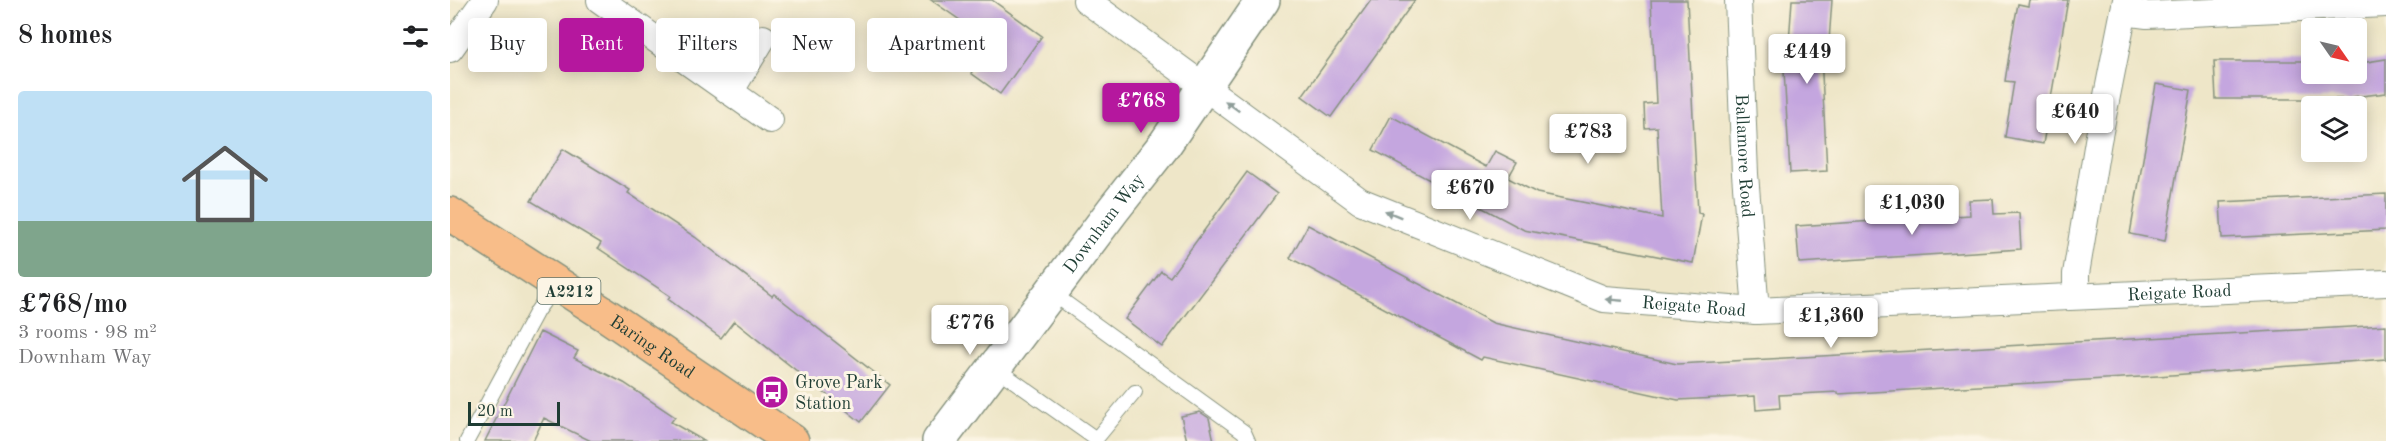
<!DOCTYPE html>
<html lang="en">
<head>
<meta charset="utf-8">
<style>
  body { margin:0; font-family:"Old Standard TT",serif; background:#f6f6f6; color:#202124; height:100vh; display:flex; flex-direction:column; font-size:22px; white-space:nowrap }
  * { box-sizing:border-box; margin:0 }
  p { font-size:20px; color:#757577 }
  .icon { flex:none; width:33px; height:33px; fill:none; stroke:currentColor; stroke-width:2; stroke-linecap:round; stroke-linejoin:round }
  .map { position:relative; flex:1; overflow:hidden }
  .drawer { display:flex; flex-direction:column; background:#fff; width:450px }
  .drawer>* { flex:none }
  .hud { position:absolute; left:18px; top:18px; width:570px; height:54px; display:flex; gap:12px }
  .needle { width:39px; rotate:124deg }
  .controls { position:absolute; left:1851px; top:18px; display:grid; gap:12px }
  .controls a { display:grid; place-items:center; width:66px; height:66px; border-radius:6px; background:#fff; box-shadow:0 3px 15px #0003; font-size:30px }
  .scale { position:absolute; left:18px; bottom:15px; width:92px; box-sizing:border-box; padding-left:6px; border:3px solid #1f3d34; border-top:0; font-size:16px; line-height:21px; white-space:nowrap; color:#1f3d34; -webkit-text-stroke:4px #fcf5e5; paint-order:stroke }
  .price { position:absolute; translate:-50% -51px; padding:0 14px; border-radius:6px; background:#fff; color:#222; font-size:20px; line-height:39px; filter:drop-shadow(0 2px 3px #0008) }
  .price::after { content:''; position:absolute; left:50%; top:36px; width:18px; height:14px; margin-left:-9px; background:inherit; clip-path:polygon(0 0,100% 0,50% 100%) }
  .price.active { background:#b5179e; color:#fff }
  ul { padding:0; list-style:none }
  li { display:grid; align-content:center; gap:12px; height:318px; padding:0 18px }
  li+li { border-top:2px solid #e0e0e0 }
  li span { display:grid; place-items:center; height:186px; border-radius:6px; color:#555 }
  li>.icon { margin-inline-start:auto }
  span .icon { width:108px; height:108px; fill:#fffc; stroke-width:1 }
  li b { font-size:26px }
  h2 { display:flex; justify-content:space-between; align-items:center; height:72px; padding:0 18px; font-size:26px }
  .pill { padding:0 21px; border-radius:6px; background:#fff; box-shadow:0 3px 15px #0003; font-size:21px; line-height:54px }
  .pill.active { background:#b5179e; color:#fff }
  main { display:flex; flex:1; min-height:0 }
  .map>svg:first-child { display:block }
</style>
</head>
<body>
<main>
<section class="drawer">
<h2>8 homes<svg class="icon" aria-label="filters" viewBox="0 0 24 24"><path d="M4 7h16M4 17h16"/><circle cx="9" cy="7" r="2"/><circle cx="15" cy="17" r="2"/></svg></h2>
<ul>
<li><span style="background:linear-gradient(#bfe0f5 70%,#7fa58c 0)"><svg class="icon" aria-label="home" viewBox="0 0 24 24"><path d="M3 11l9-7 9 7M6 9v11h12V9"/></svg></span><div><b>£768/mo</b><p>3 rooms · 98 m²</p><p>Downham Way</p></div></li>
</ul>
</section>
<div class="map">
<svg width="1936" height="441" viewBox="0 0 1936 441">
  <rect width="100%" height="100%" fill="#fcf5e5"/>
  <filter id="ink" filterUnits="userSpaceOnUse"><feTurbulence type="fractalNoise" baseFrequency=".0167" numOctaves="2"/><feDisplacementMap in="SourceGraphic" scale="12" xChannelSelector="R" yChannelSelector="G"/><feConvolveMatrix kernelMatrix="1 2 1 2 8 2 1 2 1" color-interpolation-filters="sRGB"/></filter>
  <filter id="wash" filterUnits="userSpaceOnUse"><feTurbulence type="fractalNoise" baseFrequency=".008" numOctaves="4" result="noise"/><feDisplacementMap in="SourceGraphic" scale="24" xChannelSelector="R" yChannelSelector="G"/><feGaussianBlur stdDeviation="1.35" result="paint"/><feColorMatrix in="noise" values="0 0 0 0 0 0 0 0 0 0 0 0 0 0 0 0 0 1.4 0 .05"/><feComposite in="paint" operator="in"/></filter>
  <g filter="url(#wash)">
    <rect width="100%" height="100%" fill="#eee6c8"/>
    <g id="blocks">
      <path fill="#c4a6df" d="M 481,0 L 542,0 L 592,36 L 550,94 L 521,73 L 543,43 Z
        M 921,0 L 965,0 L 881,117 L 852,96 Z
        M 1201,0 L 1237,0 L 1248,213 L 1252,214 L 1243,263 L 1074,230 L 923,150 L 941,116 L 1036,167 L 1045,151 L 1067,162 L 1058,178 L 1087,193 L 1212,218 L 1207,127 L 1195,128 L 1194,104 L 1206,103 Z
        M 1342,0 L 1382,0 L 1378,55 L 1371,55 L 1377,171 L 1340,173 L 1334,71 L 1337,71 Z
        M 1579,0 L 1618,0 L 1593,144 L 1555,137 L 1564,82 L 1555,81 L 1563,30 L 1568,4 L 1578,6 Z
        M 1936,59 L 1936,93 L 1903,97 L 1903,99 L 1766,99 L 1764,61 L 1862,61 L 1862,74 L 1912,74 L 1911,63 Z
        M 1706,84 L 1741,90 L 1715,241 L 1680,234 Z
        M 113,149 L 180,190 L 178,193 L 245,237 L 322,296 L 324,294 L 440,385 L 411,422 L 284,321 L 271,338 L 218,299 L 220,296 L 148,248 L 151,243 L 81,201 Z
        M 797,172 L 827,194 L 712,347 L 675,319 L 711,271 L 720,277 Z
        M 1936,194 L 1936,230 L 1772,238 L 1770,202 Z
        M 1543,199 L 1544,214 L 1569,213 L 1571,249 L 1349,263 L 1346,226 L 1520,215 L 1519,200 Z
        M 858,225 L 1043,323 L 1227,364 L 1936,325 L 1936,359 L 1708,376 L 1388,394 L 1388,392 L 1329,395 L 1330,408 L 1306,410 L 1305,396 L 1228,400 L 1033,357 L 1031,360 L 840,258 Z
        M 90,332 L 128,351 L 124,358 L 174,383 L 225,417 L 221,422 L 254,441 L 141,441 L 94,418 L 83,441 L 35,441 Z
        M 750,412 L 759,418 L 764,441 L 737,441 L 731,416 Z"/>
    </g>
  </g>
  <g filter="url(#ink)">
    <use href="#blocks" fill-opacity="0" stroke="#86927e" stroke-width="1.5"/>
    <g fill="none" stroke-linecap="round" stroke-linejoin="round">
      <defs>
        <path id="service" d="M 602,293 L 794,432 L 798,441
          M 544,367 L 646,439 L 685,392
          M 17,441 L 87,311 L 107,283"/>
        <g id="minor">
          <path d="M 150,0 L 320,120"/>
          <path id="s1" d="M 636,0 L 910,201 L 1154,299 L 1306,311 L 1936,283"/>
          <path id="s2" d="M 1288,0 L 1295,174 L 1306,311"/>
          <path d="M 1674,12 L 1697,15 L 1936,4"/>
          <path d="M 0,49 L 35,0"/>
          <path d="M 280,92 L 313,38"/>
          <path d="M 1626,295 L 1626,274 L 1648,141 L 1676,0"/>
        </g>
        <g id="tertiary">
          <path id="s3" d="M 489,441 L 663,210 L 715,144 L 813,0"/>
        </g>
        <g id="primary">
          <path id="s4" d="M 0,214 L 159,317 L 342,441"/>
        </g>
      </defs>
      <use href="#service" stroke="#86927e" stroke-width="16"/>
      <use href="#minor" stroke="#86927e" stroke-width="28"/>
      <use href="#tertiary" stroke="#86927e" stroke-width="36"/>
      <use href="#primary" stroke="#86927e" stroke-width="36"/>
      <use href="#service" stroke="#fff" stroke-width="14"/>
      <use href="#minor" stroke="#fff" stroke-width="26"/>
      <use href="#tertiary" stroke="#fff" stroke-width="33"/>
      <use href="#primary" stroke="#f8bd89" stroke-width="33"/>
    </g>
    <defs><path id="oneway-solid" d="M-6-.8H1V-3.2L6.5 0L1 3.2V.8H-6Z" transform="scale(1.5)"/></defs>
    <g fill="#8f9e9a">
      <use href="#oneway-solid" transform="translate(782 106) rotate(-144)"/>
      <use href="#oneway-solid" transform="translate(943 214) rotate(-158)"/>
      <use href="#oneway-solid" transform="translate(1164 300) rotate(-175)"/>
    </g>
  </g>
  <defs>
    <symbol id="bus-disc" viewBox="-11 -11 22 22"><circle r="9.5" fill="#b5179e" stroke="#fcf5e5"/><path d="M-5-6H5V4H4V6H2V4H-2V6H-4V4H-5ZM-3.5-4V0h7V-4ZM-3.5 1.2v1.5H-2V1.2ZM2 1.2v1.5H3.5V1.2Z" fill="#fff"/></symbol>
  </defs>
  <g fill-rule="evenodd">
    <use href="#bus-disc" x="303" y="373" width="38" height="38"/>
  </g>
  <g text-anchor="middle" stroke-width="6" stroke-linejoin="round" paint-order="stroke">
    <rect fill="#fcf5e5" stroke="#617469" stroke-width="1.5" x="87.5" y="278" width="63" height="26" rx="4.5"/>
    <g font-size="16" font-weight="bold" fill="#1f3d34">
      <text x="119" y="297">A2212</text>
    </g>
    <g font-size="18" fill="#1f3d34" stroke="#fcf5e5">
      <text dy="6" stroke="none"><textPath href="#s2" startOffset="156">Ballamore Road</textPath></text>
      <text dy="6" stroke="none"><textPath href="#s3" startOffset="273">Downham Way</textPath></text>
      <text dy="6" stroke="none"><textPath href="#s1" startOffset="1179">Reigate Road</textPath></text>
      <text dy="6" stroke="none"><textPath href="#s1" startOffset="693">Reigate Road</textPath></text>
      <text dy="6" stroke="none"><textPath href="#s4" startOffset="242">Baring Road</textPath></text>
    </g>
    <g font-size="18" fill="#1f3d34" stroke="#fcf5e5" text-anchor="start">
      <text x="345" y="388">Grove Park<tspan x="345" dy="21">Station</tspan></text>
    </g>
  </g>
</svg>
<div class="controls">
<a><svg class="needle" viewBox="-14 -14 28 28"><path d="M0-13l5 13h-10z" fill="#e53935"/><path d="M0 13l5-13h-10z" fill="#757577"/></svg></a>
<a><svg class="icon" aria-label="layers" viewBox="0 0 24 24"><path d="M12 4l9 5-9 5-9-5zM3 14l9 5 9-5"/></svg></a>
</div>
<div class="scale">20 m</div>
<b class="price" style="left:1357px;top:85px">£449</b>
<b class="price active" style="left:691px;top:134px">£768</b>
<b class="price" style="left:1625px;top:145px">£640</b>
<b class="price" style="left:1138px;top:165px">£783</b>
<b class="price" style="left:1020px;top:221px">£670</b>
<b class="price" style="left:1462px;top:236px">£1,030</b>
<b class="price" style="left:1381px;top:349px">£1,360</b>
<b class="price" style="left:520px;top:356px">£776</b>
<div class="hud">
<a class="pill">Buy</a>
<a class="pill active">Rent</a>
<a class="pill">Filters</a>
<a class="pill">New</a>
<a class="pill">Apartment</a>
</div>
</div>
</main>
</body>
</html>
